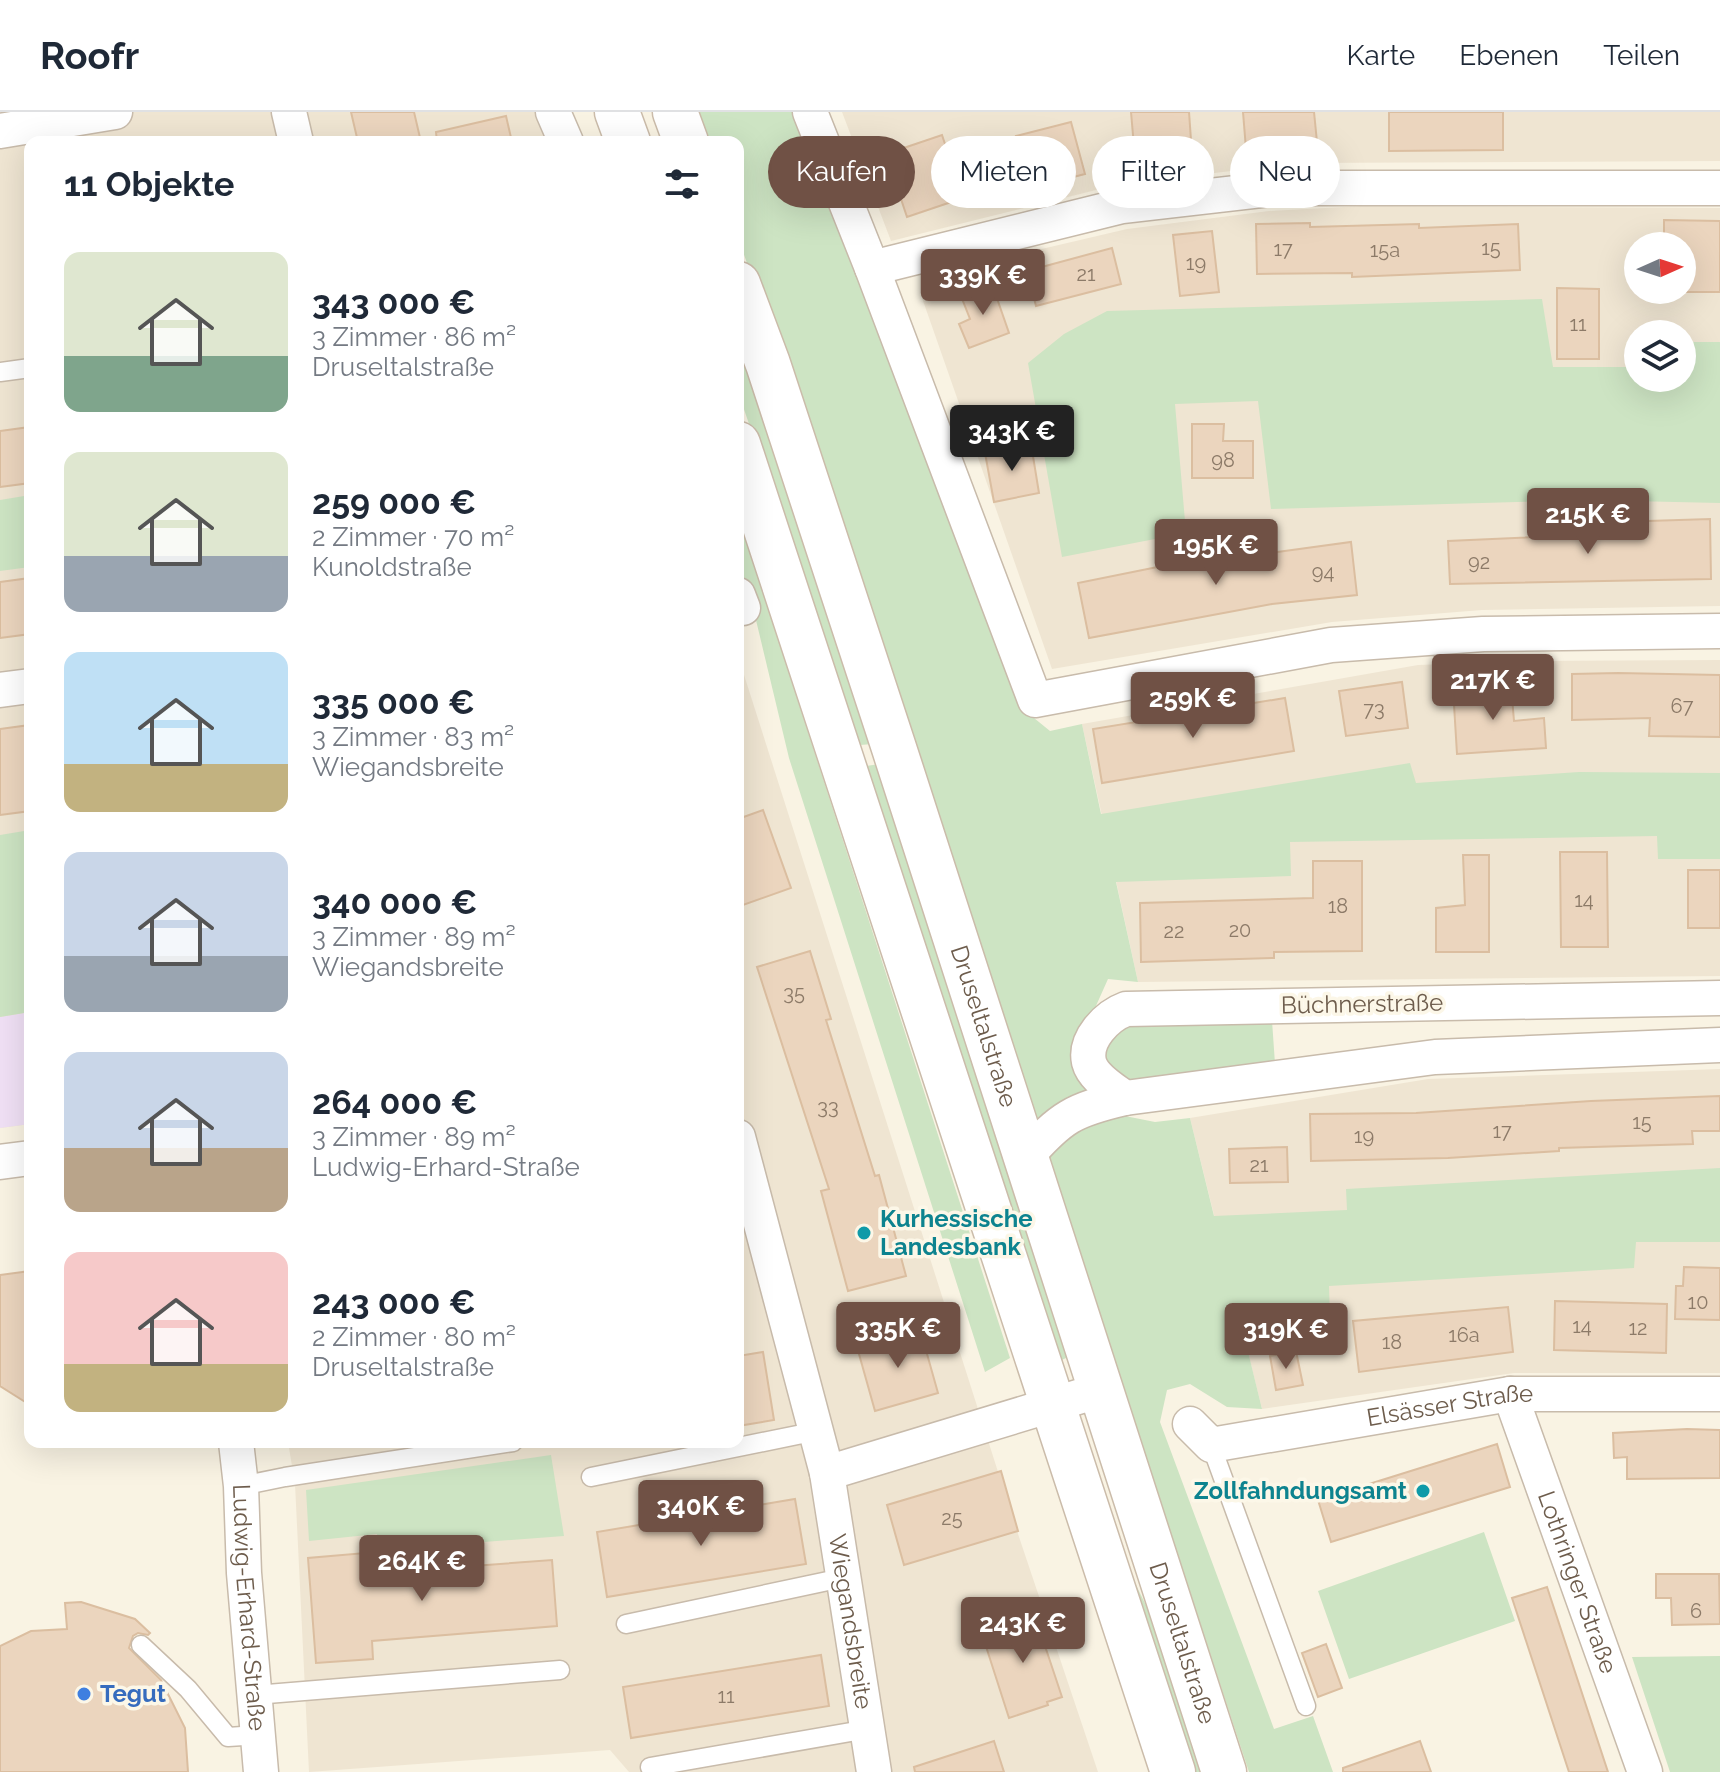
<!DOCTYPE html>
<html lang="de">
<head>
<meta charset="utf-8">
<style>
  body { margin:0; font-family:Raleway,sans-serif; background:#f2f2f3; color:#1f2937; height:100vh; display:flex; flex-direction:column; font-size:30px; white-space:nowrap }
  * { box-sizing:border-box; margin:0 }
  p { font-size:26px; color:#747a83 }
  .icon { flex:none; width:44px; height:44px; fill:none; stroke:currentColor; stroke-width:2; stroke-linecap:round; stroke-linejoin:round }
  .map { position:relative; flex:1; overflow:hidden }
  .sheet { position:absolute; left:24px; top:24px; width:720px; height:1312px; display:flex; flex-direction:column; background:#fff; border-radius:16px; box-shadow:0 8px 32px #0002 }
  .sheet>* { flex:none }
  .banner { position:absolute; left:768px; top:24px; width:760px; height:72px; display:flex; gap:16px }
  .needle { width:52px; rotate:87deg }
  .buttons { position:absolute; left:1624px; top:120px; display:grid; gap:16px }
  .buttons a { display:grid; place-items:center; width:72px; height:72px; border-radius:50%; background:#fff; box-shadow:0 8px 32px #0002; font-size:40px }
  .price { position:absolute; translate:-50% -68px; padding:0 18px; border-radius:8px; background:#705145; color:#fff; font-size:26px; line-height:52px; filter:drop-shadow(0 2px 4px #0008) }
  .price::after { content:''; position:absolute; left:50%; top:48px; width:24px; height:18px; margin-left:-12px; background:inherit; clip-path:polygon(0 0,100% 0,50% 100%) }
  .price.selected { background:#222; color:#fff }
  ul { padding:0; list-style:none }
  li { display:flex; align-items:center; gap:24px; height:200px; padding:0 40px }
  li span { display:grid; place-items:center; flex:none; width:224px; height:160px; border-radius:16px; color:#555 }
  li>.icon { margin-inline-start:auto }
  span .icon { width:96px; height:96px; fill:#fffc; stroke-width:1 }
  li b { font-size:34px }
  h2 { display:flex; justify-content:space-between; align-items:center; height:96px; padding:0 40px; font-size:34px }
  .pill { padding:0 28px; border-radius:36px; background:#fff; box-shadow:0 8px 32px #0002; font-size:28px; line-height:72px }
  .pill.selected { background:#705145; color:#fff }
  header { display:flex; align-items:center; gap:48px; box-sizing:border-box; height:112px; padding:0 40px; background:#fff; border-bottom:2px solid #e0e1e3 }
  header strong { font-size:38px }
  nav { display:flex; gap:44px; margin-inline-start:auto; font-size:28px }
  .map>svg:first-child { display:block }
</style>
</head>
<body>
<header>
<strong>Roofr</strong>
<nav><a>Karte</a><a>Ebenen</a><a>Teilen</a></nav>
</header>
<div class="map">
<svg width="1720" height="1660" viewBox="0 0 1720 1660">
  <rect width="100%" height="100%" fill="#f9f3e3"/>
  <path fill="#efe5d2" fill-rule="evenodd" d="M 0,0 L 536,0 L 549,30 L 30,30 L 30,1012 L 0,1016 Z
    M 842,0 L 1720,0 L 1720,49 L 1300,51 L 1120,72 L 891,129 Z
    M 1362,94 L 1720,96 L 1720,494 L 1482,498 L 1332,510 L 1052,557 L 921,183 L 978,152 L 1127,117 L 1269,99 ZM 1638,134 L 1682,134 L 1682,178 L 1638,178 ZM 1638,222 L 1682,222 L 1682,266 L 1638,266 Z
    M 738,544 L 1014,1410 L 1098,1660 L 629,1660 L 610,1638 L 309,1660 L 295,1372 L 288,1330 L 738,1330 Z
    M 1720,548 L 1720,864 L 1138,870 L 1082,612 L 1418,553 L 1524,549 Z
    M 1720,957 L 1720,1261 L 1514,1261 L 1262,1297 L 1190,1006 L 1428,967 Z"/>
  <path fill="#f0e0f5" d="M 30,900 L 30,1012 L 0,1016 L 0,905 Z"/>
  <path fill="#cde4c3" d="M 693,0 L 797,0 L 1018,593 L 1050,619 L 1082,612 L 1101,702 L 1410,651 L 1416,671 L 1579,660 L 1720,661 L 1720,747 L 1658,747 L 1657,724 L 1290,730 L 1291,764 L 1116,770 L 1138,870 L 1108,867 L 1078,934 L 1120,1003 L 1155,1010 L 1190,1006 L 1214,1104 L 1347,1098 L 1346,1077 L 1720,1056 L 1720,1130 L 1636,1130 L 1634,1156 L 1329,1174 L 1330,1206 L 1242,1215 L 1262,1297 L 1227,1295 L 1190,1272 L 1167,1278 L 1160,1310 L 1274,1617 L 1313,1604 L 1333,1660 L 1249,1660 L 814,338 L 738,126 L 738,30 L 703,30 Z
    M 1542,187 L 1553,255 L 1638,255 L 1638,266 L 1682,266 L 1682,230 L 1720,230 L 1720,391 L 1586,388 L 1271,397 L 1258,289 L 1175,292 L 1186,421 L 1062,445 L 1028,251 L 1064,222 L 1107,199 Z
    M 738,234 L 776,337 L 873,632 L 860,633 L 738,280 Z
    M 30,383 L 30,455 L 0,459 L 0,388 Z
    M 738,403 L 1010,1246 L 985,1260 L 789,646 L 755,504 L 738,454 Z
    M 880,652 L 1071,1244 L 1059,1249 L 866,654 Z
    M 30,718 L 30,900 L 0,905 L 0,723 Z
    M 1271,894 L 1276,966 L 1125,986 L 1090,934 L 1113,901 Z
    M 551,1343 L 564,1424 L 378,1438 L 377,1422 L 309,1429 L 306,1378 Z
    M 1484,1420 L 1515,1509 L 1349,1567 L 1318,1479 Z
    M 1136,1473 L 1164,1530 L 1206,1660 L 1190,1660 L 1132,1474 Z
    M 1720,1544 L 1720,1660 L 1670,1660 L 1632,1545 Z"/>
  <path fill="#ebd5be" stroke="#dbbea0" stroke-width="2" d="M 351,0 L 414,0 L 421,30 L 358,30 Z
    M 1131,0 L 1189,0 L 1192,42 L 1135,46 Z
    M 1243,0 L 1314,0 L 1317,30 L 1246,37 Z
    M 1389,0 L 1503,0 L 1503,38 L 1389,39 Z
    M 506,4 L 512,30 L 437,30 L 436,20 Z
    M 1071,10 L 1085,62 L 1007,82 L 1000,58 L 1023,52 L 1016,24 Z
    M 942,23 L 963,86 L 907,105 L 886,42 Z
    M 1664,108 L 1720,109 L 1720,180 L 1664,180 L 1682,178 L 1682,134 L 1664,134 Z
    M 1310,111 L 1310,115 L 1419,112 L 1419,116 L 1518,112 L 1520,158 L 1352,165 L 1352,161 L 1257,162 L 1256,112 Z
    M 1212,119 L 1219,180 L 1180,184 L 1173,123 Z
    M 1112,136 L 1121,172 L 1036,194 L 1027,159 Z
    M 992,172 L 1009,221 L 969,236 L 959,212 L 970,207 L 961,184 Z
    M 1557,176 L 1599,177 L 1599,247 L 1557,247 Z
    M 1192,312 L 1224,312 L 1223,329 L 1253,329 L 1253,366 L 1192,366 Z
    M 30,315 L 30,371 L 0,375 L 0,319 Z
    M 1031,332 L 1039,381 L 994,390 L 985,341 Z
    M 1710,407 L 1711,467 L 1450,472 L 1448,429 L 1648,420 L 1648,409 Z
    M 1351,430 L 1357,483 L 1272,492 L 1089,526 L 1078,471 L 1232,440 L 1233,446 Z
    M 30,466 L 30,522 L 0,526 L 0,470 Z
    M 1618,561 L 1720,563 L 1720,625 L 1649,624 L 1650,606 L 1572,608 L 1572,562 Z
    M 1402,570 L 1408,616 L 1346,624 L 1339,579 Z
    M 1511,573 L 1514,609 L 1544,606 L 1546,636 L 1457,642 L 1453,576 Z
    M 1285,586 L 1294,639 L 1102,671 L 1093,617 Z
    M 30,613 L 30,699 L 0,703 L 0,617 Z
    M 763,698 L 791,776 L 743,793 L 738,778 L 738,707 Z
    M 1560,740 L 1607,740 L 1608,835 L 1561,835 Z
    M 1463,743 L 1489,743 L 1489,840 L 1436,840 L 1436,796 L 1465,793 Z
    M 1313,749 L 1362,749 L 1362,839 L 1274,840 L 1274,846 L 1141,850 L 1140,791 L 1313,786 Z
    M 1688,758 L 1720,758 L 1720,816 L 1688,816 Z
    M 810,839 L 831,907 L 826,908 L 875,1064 L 879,1063 L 906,1164 L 848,1179 L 821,1079 L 829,1077 L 757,855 Z
    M 1720,984 L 1720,1019 L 1692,1019 L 1693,1032 L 1559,1036 L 1559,1039 L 1448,1046 L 1311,1049 L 1310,1002 L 1416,1001 L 1591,989 Z
    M 1287,1035 L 1288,1070 L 1230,1071 L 1229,1037 Z
    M 1684,1155 L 1720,1156 L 1720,1208 L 1675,1207 L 1676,1174 L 1683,1174 Z
    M 30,1159 L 30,1293 L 0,1274 L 0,1163 Z
    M 1555,1189 L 1667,1192 L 1666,1241 L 1554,1238 Z
    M 1508,1195 L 1513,1240 L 1359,1260 L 1353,1209 Z
    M 920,1217 L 938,1281 L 875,1299 L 857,1235 Z
    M 1296,1239 L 1303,1273 L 1276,1278 L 1270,1244 Z
    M 763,1240 L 774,1308 L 738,1314 L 738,1244 Z
    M 1687,1317 L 1720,1318 L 1720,1366 L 1627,1367 L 1627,1345 L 1614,1346 L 1613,1321 Z
    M 1497,1332 L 1510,1375 L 1331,1430 L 1318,1388 Z
    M 1001,1359 L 1018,1419 L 904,1453 L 887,1393 Z
    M 795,1387 L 806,1452 L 607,1485 L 597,1420 Z
    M 365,1441 L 366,1462 L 552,1448 L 557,1514 L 372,1529 L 373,1547 L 316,1551 L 308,1446 Z
    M 1656,1462 L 1719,1462 L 1720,1512 L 1672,1513 L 1671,1486 L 1656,1486 Z
    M 1547,1475 L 1608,1660 L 1569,1660 L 1512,1486 Z
    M 81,1490 L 135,1507 L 150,1521 L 148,1523 L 138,1521 L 133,1524 L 129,1536 L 161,1568 L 185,1616 L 188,1660 L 0,1660 L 0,1534 L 31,1519 L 67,1517 L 65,1491 Z
    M 1044,1502 L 1053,1532 L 1045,1534 L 1062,1585 L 1047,1590 L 1048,1593 L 1009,1606 L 982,1522 Z
    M 1326,1532 L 1342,1576 L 1318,1585 L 1302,1541 Z
    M 821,1543 L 829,1594 L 631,1626 L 623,1575 Z
    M 994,1629 L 1004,1660 L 915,1660 L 914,1655 Z
    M 1420,1629 L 1431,1660 L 1343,1660 L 1343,1656 Z"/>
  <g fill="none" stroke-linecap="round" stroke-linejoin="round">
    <defs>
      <path id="lane" d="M 0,260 L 30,256
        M 1211,1333 L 1306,1594
        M 591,1365 L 817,1319
        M 241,1374 L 285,1365 L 513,1330
        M 626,1512 L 842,1466
        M 141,1533 L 188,1577 L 228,1625 L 258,1623
        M 255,1583 L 560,1558
        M 650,1655 L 868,1617"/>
      <g id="street">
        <path d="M 289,0 L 296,30"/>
        <path d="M 553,0 L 566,30"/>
        <path d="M 810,0 L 872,156 L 1035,588 L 1331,533 L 1483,522 L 1720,519"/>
        <path d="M 0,19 L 115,0"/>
        <path d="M 872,156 L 1122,94 L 1279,76 L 1720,76"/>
        <path d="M 738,483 L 743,496"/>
        <path d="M 0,578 L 30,574"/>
        <path d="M 1720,886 L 1126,897 C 1107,904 1084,927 1089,950 C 1093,966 1113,977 1125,986 L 1435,945 L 1720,933"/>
        <path id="s1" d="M 738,1025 L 827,1361 L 874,1660"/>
        <path d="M 1026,1045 C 1061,1005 1073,998 1125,986"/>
        <path d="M 0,1050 L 30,1046"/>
        <path id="s2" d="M 1510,1282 L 1645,1660"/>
        <path id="s3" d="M 1190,1312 L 1211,1333 L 1510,1282 L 1720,1282"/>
        <path id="s4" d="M 236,1330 L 241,1374 L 244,1461 L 261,1660"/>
        <path d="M 827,1361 L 1101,1278"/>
      </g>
      <g id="secondary">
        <path d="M 617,0 L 628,30"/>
        <path d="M 675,0 L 686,30"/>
        <path id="s5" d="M 738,172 L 768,252 L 894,636 L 1224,1660"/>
        <path d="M 738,332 L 1173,1660"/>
      </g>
    </defs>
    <use href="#lane" stroke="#c8bbab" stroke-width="21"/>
    <use href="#street" stroke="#c8bbab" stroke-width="37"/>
    <use href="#secondary" stroke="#cbbcaa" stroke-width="47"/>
    <use href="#lane" stroke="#fff" stroke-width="18"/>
    <use href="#street" stroke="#fff" stroke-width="34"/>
    <use href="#secondary" stroke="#fff" stroke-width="44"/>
  </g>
  <g fill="#0f9aa8" stroke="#fcf7e8" stroke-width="3">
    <circle cx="864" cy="1121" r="8"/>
    <circle cx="1423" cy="1379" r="8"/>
  </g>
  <circle fill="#3f7fe0" stroke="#fcf7e8" stroke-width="3" cx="84" cy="1582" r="8"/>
  <g text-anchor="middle" stroke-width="7" stroke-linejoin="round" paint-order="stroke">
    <g font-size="20" fill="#8c7a68">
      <text x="1491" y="143">15</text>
      <text x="1283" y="144">17</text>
      <text x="1385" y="145">15a</text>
      <text x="1196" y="158">19</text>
      <text x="1086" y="169">21</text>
      <text x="1578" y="219">11</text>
      <text x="1223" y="355">98</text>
      <text x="1479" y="457">92</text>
      <text x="1323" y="467">94</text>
      <text x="1682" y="601">67</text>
      <text x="1374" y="604">73</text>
      <text x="1584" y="795">14</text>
      <text x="1338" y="801">18</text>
      <text x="1240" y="825">20</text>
      <text x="1174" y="826">22</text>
      <text x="794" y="888">35</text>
      <text x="828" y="1002">33</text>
      <text x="1642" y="1017">15</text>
      <text x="1502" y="1026">17</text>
      <text x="1364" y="1031">19</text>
      <text x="1259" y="1060">21</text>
      <text x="1698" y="1197">10</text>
      <text x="1582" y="1221">14</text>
      <text x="1638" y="1223">12</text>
      <text x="1464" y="1230">16a</text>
      <text x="1392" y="1237">18</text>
      <text x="952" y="1413">25</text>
      <text x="1696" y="1506">6</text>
      <text x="726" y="1591">11</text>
    </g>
    <g font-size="24" fill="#6d5c4c" stroke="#fcf7e8">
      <text transform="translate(1362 892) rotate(-1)" y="8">Büchnerstraße</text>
      <text dy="8" stroke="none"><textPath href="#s5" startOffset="782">Druseltalstraße</textPath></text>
      <text dy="8" stroke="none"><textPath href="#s3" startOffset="272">Elsässer Straße</textPath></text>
      <text dy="8" stroke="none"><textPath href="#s2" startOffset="200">Lothringer Straße</textPath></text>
      <text dy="8" stroke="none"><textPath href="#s4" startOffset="166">Ludwig-Erhard-Straße</textPath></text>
      <text dy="8" stroke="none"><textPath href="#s1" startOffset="498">Wiegandsbreite</textPath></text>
      <text dy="8" stroke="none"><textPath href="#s5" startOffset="1430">Druseltalstraße</textPath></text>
    </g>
    <g font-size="24" font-weight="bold" fill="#0d838f" stroke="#fcf7e8" text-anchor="start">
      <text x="880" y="1115">Kurhessische<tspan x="880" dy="28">Landesbank</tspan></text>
      <text x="1407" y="1387" text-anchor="end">Zollfahndungsamt</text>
    </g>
    <g font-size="24" font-weight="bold" fill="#366cbe" stroke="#fcf7e8" text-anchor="start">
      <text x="100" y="1590">Tegut</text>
    </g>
  </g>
</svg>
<div class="buttons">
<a><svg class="needle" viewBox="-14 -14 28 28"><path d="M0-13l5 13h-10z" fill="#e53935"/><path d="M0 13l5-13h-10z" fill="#747a83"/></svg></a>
<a><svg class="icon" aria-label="layers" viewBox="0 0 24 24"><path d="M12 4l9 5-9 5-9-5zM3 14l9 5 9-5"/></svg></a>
</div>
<b class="price" style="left:983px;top:205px">339K €</b>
<b class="price selected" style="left:1012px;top:361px">343K €</b>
<b class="price" style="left:1588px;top:444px">215K €</b>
<b class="price" style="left:1216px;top:475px">195K €</b>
<b class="price" style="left:1493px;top:610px">217K €</b>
<b class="price" style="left:1193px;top:628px">259K €</b>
<b class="price" style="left:898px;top:1258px">335K €</b>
<b class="price" style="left:1286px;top:1259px">319K €</b>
<b class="price" style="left:701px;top:1436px">340K €</b>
<b class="price" style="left:422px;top:1491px">264K €</b>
<b class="price" style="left:1023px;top:1553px">243K €</b>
<div class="banner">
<a class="pill selected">Kaufen</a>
<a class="pill">Mieten</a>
<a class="pill">Filter</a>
<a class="pill">Neu</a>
</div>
<section class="sheet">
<h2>11 Objekte<svg class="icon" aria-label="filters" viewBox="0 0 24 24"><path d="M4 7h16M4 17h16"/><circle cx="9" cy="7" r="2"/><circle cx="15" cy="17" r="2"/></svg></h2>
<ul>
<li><span style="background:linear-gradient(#dfe7d0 65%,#7fa58c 0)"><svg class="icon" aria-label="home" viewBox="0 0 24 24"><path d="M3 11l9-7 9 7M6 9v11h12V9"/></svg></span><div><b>343 000 €</b><p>3 Zimmer · 86 m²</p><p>Druseltalstraße</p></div></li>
<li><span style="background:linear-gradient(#dfe7d0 65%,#9aa5b1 0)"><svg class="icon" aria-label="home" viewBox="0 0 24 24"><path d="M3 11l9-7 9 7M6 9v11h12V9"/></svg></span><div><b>259 000 €</b><p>2 Zimmer · 70 m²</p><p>Kunoldstraße</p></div></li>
<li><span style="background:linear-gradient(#bfe0f5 70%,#c2b280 0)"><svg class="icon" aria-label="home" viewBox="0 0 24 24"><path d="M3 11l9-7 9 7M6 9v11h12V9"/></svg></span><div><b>335 000 €</b><p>3 Zimmer · 83 m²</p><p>Wiegandsbreite</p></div></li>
<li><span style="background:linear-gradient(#c9d6e8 65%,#9aa5b1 0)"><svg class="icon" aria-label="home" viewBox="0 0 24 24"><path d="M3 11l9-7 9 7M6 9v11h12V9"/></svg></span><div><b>340 000 €</b><p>3 Zimmer · 89 m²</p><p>Wiegandsbreite</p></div></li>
<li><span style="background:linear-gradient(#c9d6e8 60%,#b9a48a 0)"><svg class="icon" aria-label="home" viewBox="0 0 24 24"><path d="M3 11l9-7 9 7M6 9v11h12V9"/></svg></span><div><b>264 000 €</b><p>3 Zimmer · 89 m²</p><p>Ludwig-Erhard-Straße</p></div></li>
<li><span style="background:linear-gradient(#f6c9c9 70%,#c2b280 0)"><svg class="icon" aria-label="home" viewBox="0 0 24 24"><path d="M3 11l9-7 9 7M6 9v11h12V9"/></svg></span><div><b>243 000 €</b><p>2 Zimmer · 80 m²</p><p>Druseltalstraße</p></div></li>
</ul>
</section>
</div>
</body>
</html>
